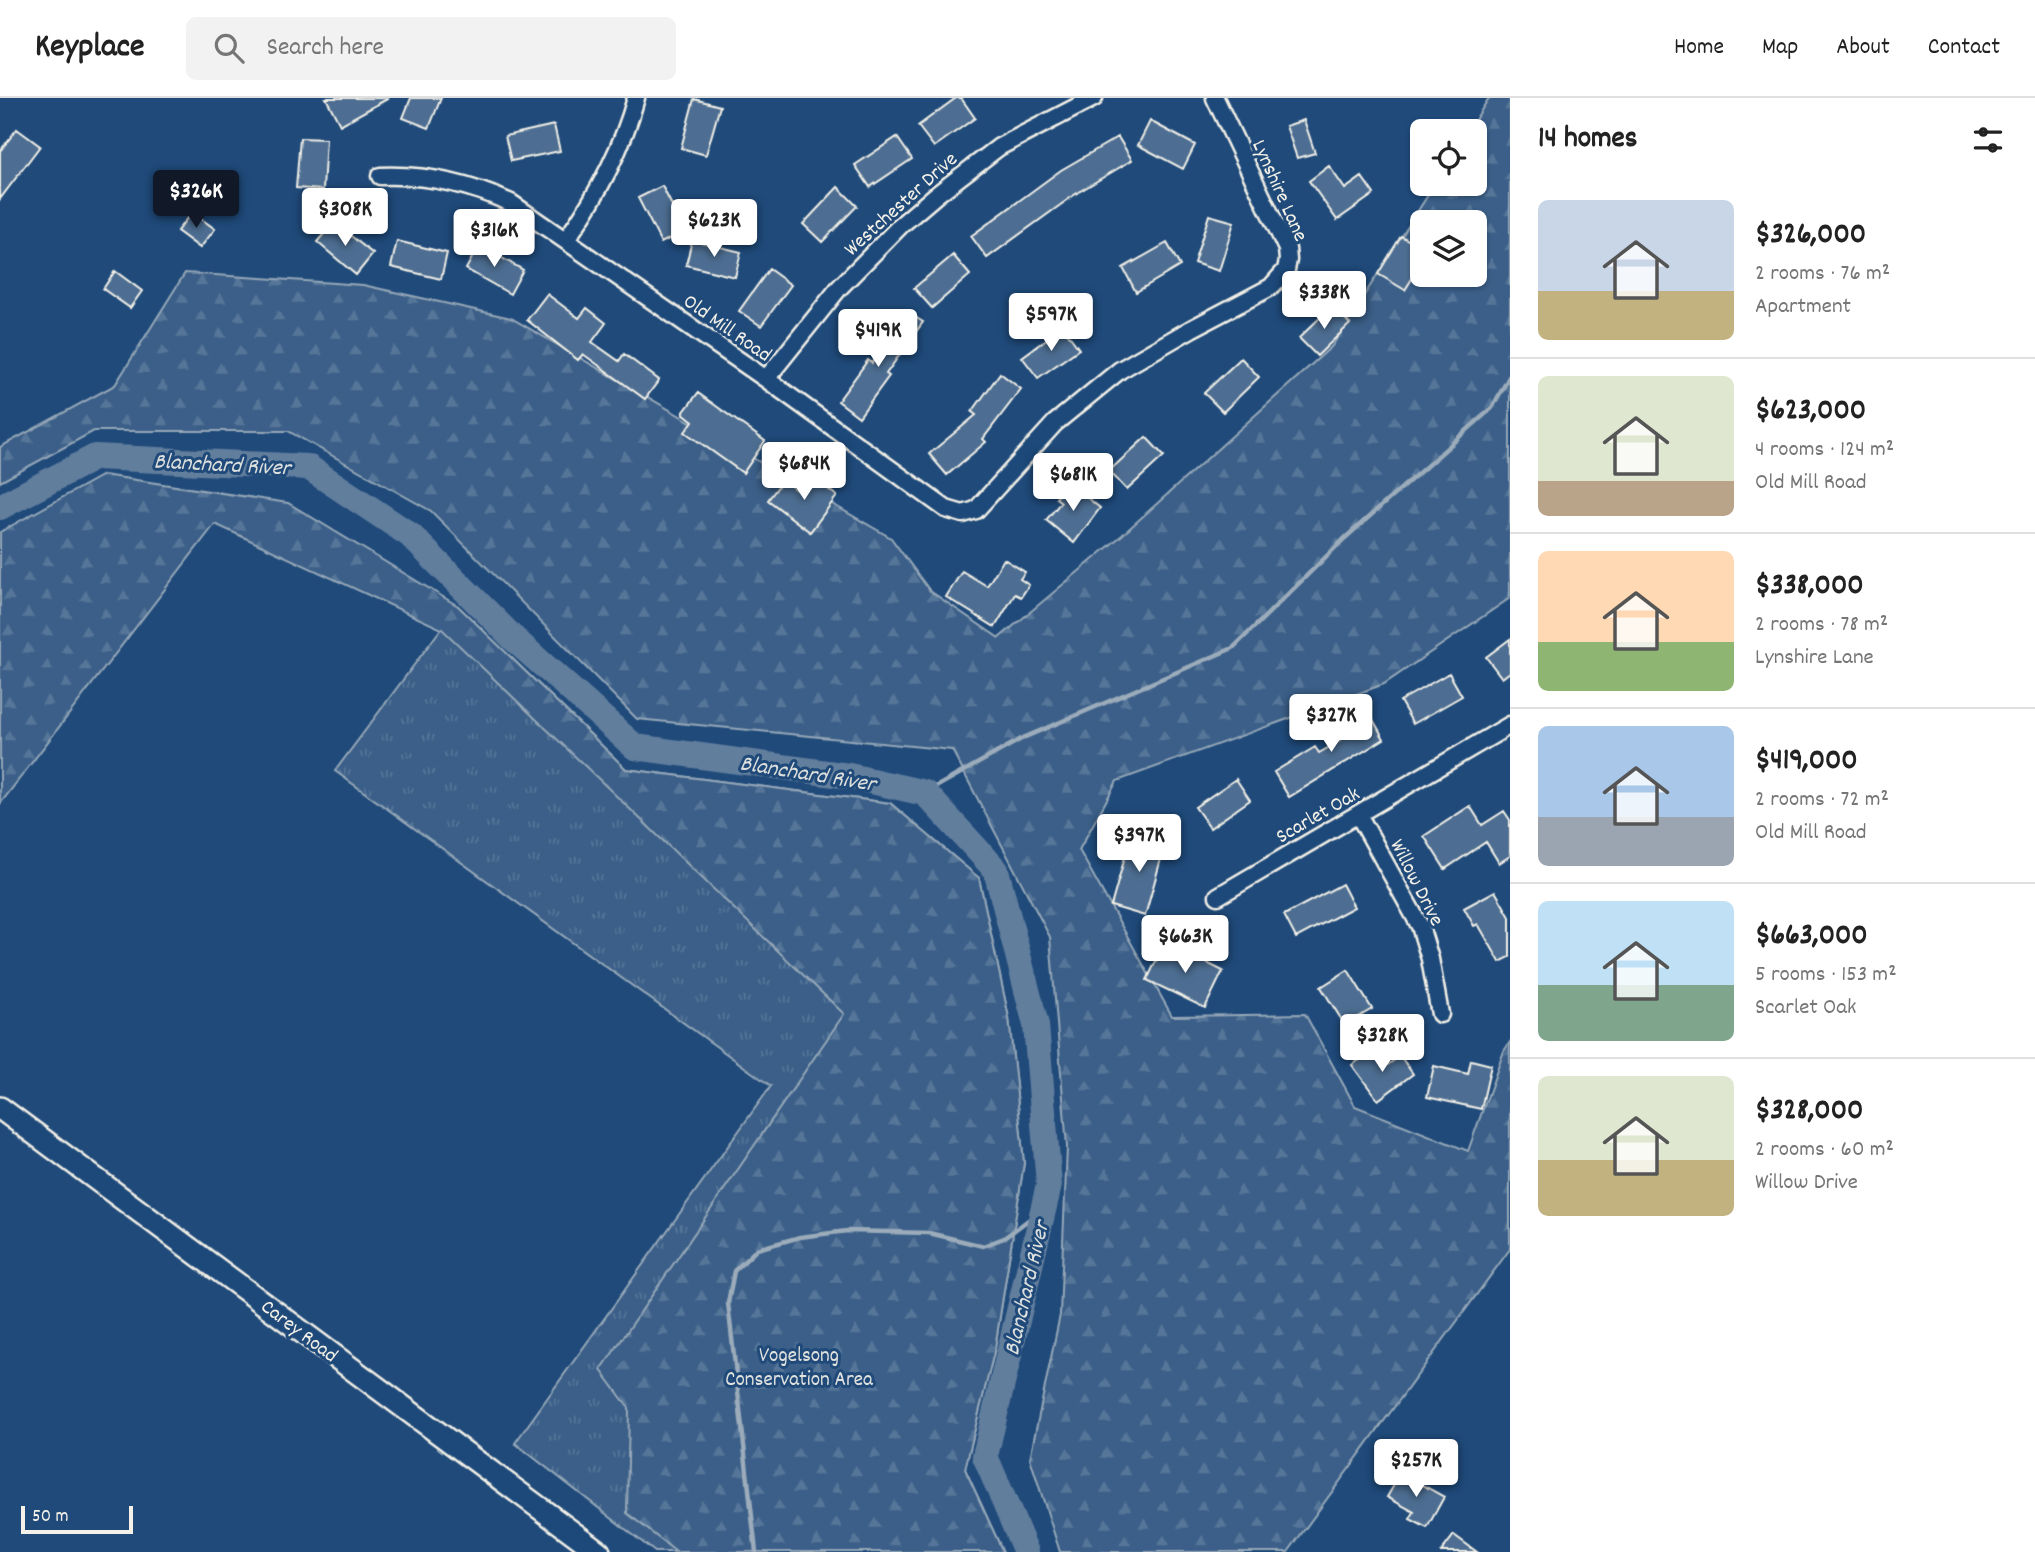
<!DOCTYPE html>
<html lang="en">
<head>
<meta charset="utf-8">
<style>
  body { margin:0; font-family:Dekko,sans-serif; background:#f2f2f2; color:#222; height:100vh; display:flex; flex-direction:column; font-size:26px; white-space:nowrap }
  * { box-sizing:border-box; margin:0 }
  p { font-size:23px; color:#767676 }
  .icon { flex:none; width:38px; height:38px; fill:none; stroke:currentColor; stroke-width:2; stroke-linecap:round; stroke-linejoin:round }
  .map { position:relative; flex:1; overflow:hidden }
  .side { display:flex; flex-direction:column; background:#fff; width:525px }
  .side>* { flex:none }
  .fabs { position:absolute; left:1410px; top:21px; display:grid; gap:14px }
  .fabs a { display:grid; place-items:center; width:77px; height:77px; border-radius:10px; background:#fff; box-shadow:0 2px 5px #0004; font-size:35px }
  .scale { position:absolute; left:21px; bottom:18px; width:112px; box-sizing:border-box; padding-left:7px; border:4px solid #f4f1e8; border-top:0; font-size:19px; line-height:24px; white-space:nowrap; color:#f4f1e8; -webkit-text-stroke:5px #1f4a7a; paint-order:stroke }
  .price { position:absolute; translate:-50% -60px; padding:0 16px; border-radius:7px; background:#fff; color:#222; font-size:23px; line-height:46px; filter:drop-shadow(0 2px 4px #0008) }
  .price::after { content:''; position:absolute; left:50%; top:42px; width:21px; height:16px; margin-left:-10px; background:inherit; clip-path:polygon(0 0,100% 0,50% 100%) }
  .price.selected { background:#111827; color:#fff }
  ul { padding:0; list-style:none }
  li { display:flex; align-items:center; gap:21px; height:175px; padding:0 28px }
  li+li { border-top:2px solid #e0e0e0 }
  li span { display:grid; place-items:center; flex:none; width:196px; height:140px; border-radius:10px; color:#555 }
  li>.icon { margin-inline-start:auto }
  span .icon { width:84px; height:84px; fill:#fffc; stroke-width:1 }
  li b { font-size:30px }
  h2 { display:flex; justify-content:space-between; align-items:center; height:84px; padding:0 28px; font-size:30px }
  header { display:flex; align-items:center; gap:42px; box-sizing:border-box; height:98px; padding:0 35px; background:#fff; border-bottom:2px solid #e0e0e0 }
  header strong { font-size:33px }
  nav { display:flex; gap:38px; margin-inline-start:auto; font-size:24px }
  .search { width:490px; height:63px; background:#f2f2f2; display:flex; align-items:center; gap:18px; box-sizing:border-box; padding:0 24px; border-radius:10px; color:#767676; font-size:26px }
  main { display:flex; flex:1; min-height:0 }
  .map>svg:first-child { display:block }
</style>
</head>
<body>
<header>
<strong>Keyplace</strong>
<div class="search"><svg class="icon" aria-label="search" viewBox="0 0 24 24"><circle cx="10" cy="10" r="6"/><path d="M15 15l6 6"/></svg>Search here</div>
<nav><a>Home</a><a>Map</a><a>About</a><a>Contact</a></nav>
</header>
<main>
<div class="map">
<svg width="1510" height="1454" viewBox="0 0 1510 1454">
  <defs>
    <pattern id="grass-tufts" width="24" height="20" patternUnits="userSpaceOnUse" patternTransform="scale(1.75)"><rect width="24" height="20" fill="#3a5f88"/><path d="M3 7l-1-3M5 7V3M7 7l1-3M15 17l-1-3M17 17v-4M19 17l1-3" fill="none" stroke="#577699"/></pattern>
    <pattern id="forest-firs" width="22" height="20" patternUnits="userSpaceOnUse" patternTransform="scale(1.75)"><rect width="22" height="20" fill="#3a5f88"/><path d="M5 1l3.5 6h-7zM16 11l3.5 6h-7z" fill="#577699"/></pattern>
  </defs>
  <rect width="100%" height="100%" fill="#1f4a7a"/>
  <filter id="ink" filterUnits="userSpaceOnUse"><feTurbulence type="fractalNoise" baseFrequency=".0143" numOctaves="2"/><feDisplacementMap in="SourceGraphic" scale="14" xChannelSelector="R" yChannelSelector="G"/><feConvolveMatrix kernelMatrix="1 2 1 2 8 2 1 2 1" color-interpolation-filters="sRGB"/></filter>
  <g filter="url(#ink)">
    <path fill="url(#grass-tufts)" stroke="#97a8b8" stroke-width="2" d="M 458,508 L 626,671 L 890,705 L 979,780 L 1009,920 L 1024,1065 L 995,1250 L 965,1371 L 1003,1454 L 655,1454 L 515,1345 L 771,988 L 335,673 Z"/>
    <path fill="url(#forest-firs)" stroke="#97a8b8" stroke-width="2" fill-rule="evenodd" d="M 1489,0 L 1510,0 L 1510,500 L 1384,586 L 1117,683 L 1079,752 L 1172,918 L 1305,916 L 1355,1008 L 1468,1053 L 1504,953 L 1510,944 L 1510,1151 L 1288,1454 L 1060,1454 L 1030,1360 L 1060,1217 L 1067,1049 L 1050,839 L 952,652 L 637,621 L 431,413 L 288,333 L 94,333 L 0,384 L 0,349 L 115,287 L 185,175 L 363,187 L 511,220 L 891,440 L 930,493 L 999,540 L 1121,438 L 1332,248 L 1435,86 L 1475,86 L 1475,33 L 1468,33 ZM 1423,124 L 1475,124 L 1475,177 L 1423,177 Z
      M 103,377 L 288,405 L 458,508 L 626,671 L 890,705 L 979,780 L 1009,920 L 1024,1065 L 995,1250 L 965,1371 L 1003,1454 L 676,1454 L 627,1415 L 629,1310 L 601,1272 L 844,916 L 442,531 L 215,426 L 0,706 L 0,434 Z"/>
    <g fill="none" stroke-linecap="round" stroke-linejoin="round">
      <path stroke="#9cacbb" stroke-width="4.5" d="M 925,695 L 1023,640 L 1233,550 L 1344,441 L 1492,310 L 1510,277
        M 756,1454 L 728,1205 L 734,1173 L 757,1151 L 800,1139 L 847,1133 L 929,1135 L 983,1148 L 1004,1140 L 1043,1111"/>
      <path stroke="#627e9d" stroke-width="26" d="M 0,409 L 95,359 L 308,369 L 410,437 L 513,540 L 635,649 L 849,678 L 925,695 L 996,772 L 1036,927 L 1049,1087 L 985,1358 L 1026,1454"/>
    </g>
    <path fill="#4d6e92" stroke="#f4f1e8" stroke-width="2" d="M 326,0 L 389,0 L 340,27 Z
      M 411,0 L 441,0 L 429,30 L 403,20 Z
      M 956,0 L 961,0 L 975,20 L 934,49 L 918,28 Z
      M 694,1 L 720,8 L 706,57 L 681,50 Z
      M 1304,22 L 1315,55 L 1297,60 L 1286,28 Z
      M 1150,23 L 1195,47 L 1183,71 L 1138,47 Z
      M 554,27 L 560,53 L 511,63 L 505,38 Z
      M 17,31 L 40,48 L 0,101 L 0,53 Z
      M 897,39 L 912,61 L 870,89 L 855,67 Z
      M 1118,39 L 1132,62 L 1077,95 L 987,160 L 971,138 L 1061,72 Z
      M 300,40 L 326,41 L 323,92 L 296,90 Z
      M 1329,68 L 1345,91 L 1362,79 L 1374,96 L 1337,122 L 1309,83 Z
      M 662,88 L 685,133 L 661,145 L 638,100 Z
      M 838,89 L 857,108 L 822,144 L 803,126 Z
      M 192,114 L 215,131 L 200,150 L 177,133 Z
      M 1209,117 L 1234,124 L 1219,173 L 1194,165 Z
      M 334,124 L 373,156 L 356,177 L 317,144 Z
      M 1401,138 L 1423,150 L 1423,163 L 1405,192 L 1378,176 Z
      M 692,142 L 741,154 L 735,179 L 686,167 Z
      M 397,143 L 447,155 L 441,181 L 391,169 Z
      M 1167,145 L 1180,168 L 1136,194 L 1123,170 Z
      M 479,147 L 523,172 L 510,196 L 466,171 Z
      M 953,157 L 970,177 L 932,210 L 914,190 Z
      M 769,171 L 791,187 L 761,228 L 739,213 Z
      M 115,173 L 142,193 L 130,210 L 103,191 Z
      M 547,196 L 579,220 L 587,210 L 606,225 L 592,244 L 619,263 L 624,256 L 659,282 L 645,301 L 583,256 L 578,262 L 527,222 Z
      M 1332,208 L 1350,226 L 1317,258 L 1299,240 Z
      M 910,216 L 923,224 L 886,276 L 889,278 L 859,319 L 838,303 L 868,262 L 872,265 L 893,234 L 896,237 Z
      M 1063,229 L 1079,251 L 1038,280 L 1022,259 Z
      M 1241,260 L 1259,279 L 1223,314 L 1204,295 Z
      M 1000,275 L 1021,291 L 983,341 L 986,344 L 947,377 L 929,356 L 976,317 L 972,314 Z
      M 698,295 L 765,343 L 743,375 L 685,334 L 693,323 L 683,315 Z
      M 1146,339 L 1164,358 L 1127,392 L 1109,373 Z
      M 812,379 L 837,398 L 810,434 L 768,402 L 783,382 L 800,395 Z
      M 1069,385 L 1100,410 L 1074,445 L 1046,422 L 1061,404 L 1056,400 Z
      M 1004,461 L 1025,474 L 1020,481 L 1029,487 L 1021,499 L 1015,496 L 995,529 L 946,499 L 962,473 L 987,488 Z
      M 1510,541 L 1510,574 L 1502,580 L 1486,559 Z
      M 1449,575 L 1462,598 L 1413,626 L 1400,603 Z
      M 1367,611 L 1384,641 L 1289,699 L 1274,674 L 1315,649 L 1319,655 L 1340,643 L 1333,631 Z
      M 1236,681 L 1250,702 L 1210,730 L 1195,709 Z
      M 1470,708 L 1482,727 L 1504,713 L 1510,722 L 1510,758 L 1499,765 L 1486,744 L 1445,771 L 1424,738 Z
      M 1132,734 L 1166,743 L 1145,818 L 1111,808 Z
      M 1342,786 L 1354,809 L 1296,840 L 1284,817 Z
      M 1495,793 L 1510,819 L 1510,859 L 1500,864 L 1478,826 L 1474,828 L 1464,810 Z
      M 1165,844 L 1223,873 L 1205,910 L 1147,882 Z
      M 1348,872 L 1372,911 L 1345,927 L 1321,889 Z
      M 1374,952 L 1386,968 L 1400,958 L 1413,976 L 1378,1002 L 1352,967 Z
      M 1471,962 L 1491,967 L 1481,1011 L 1427,999 L 1434,968 L 1468,976 Z
      M 1401,1375 L 1444,1399 L 1427,1430 L 1410,1421 L 1414,1414 L 1387,1399 Z
      M 1454,1437 L 1477,1454 L 1441,1454 Z"/>
    <g fill="none" stroke-linecap="round" stroke-linejoin="round">
      <defs>
        <path id="street" d="M 380,78 C 427,76 469,86 511,105 L 766,281 L 946,411 L 963,416 L 976,412 L 1055,325 L 1120,272 L 1191,231 L 1271,189 L 1286,172 L 1288,162 L 1287,151 L 1215,0
          M 566,142 C 597,98 622,52 636,0
          M 766,281 L 839,190 L 902,126 L 936,97 L 999,49 L 1094,0
          M 1358,716 L 1420,828 L 1430,861 L 1440,916
          M 1218,798 L 1510,627"/>
        <path id="secondary" d="M 0,1010 L 599,1454"/>
      </defs>
      <use href="#street" stroke="#f4f1e8" stroke-width="21"/>
      <use href="#secondary" stroke="#f4f1e8" stroke-width="26"/>
      <use href="#street" stroke="#1f4a7a" stroke-width="16"/>
      <use href="#secondary" stroke="#1f4a7a" stroke-width="21"/>
    </g>
  </g>
  <g text-anchor="middle" stroke-width="6" stroke-linejoin="round" paint-order="stroke">
    <g font-size="21" fill="#f4f1e8" stroke="#1f4a7a">
      <text transform="translate(1281 92) rotate(66)" y="7">Lynshire Lane</text>
      <text transform="translate(900 105) rotate(-42)" y="7">Westchester Drive</text>
      <text transform="translate(728 229) rotate(35)" y="7">Old Mill Road</text>
      <text transform="translate(1317 716) rotate(-30)" y="7">Scarlet Oak</text>
      <text transform="translate(1418 784) rotate(63)" y="7">Willow Drive</text>
      <text transform="translate(300 1232) rotate(37)" y="7">Carey Road</text>
    </g>
    <g font-size="21" fill="#e1e2de" stroke="#1f4a7a">
      <text x="799" y="1263">Vogelsong<tspan x="799" dy="24">Conservation Area</tspan></text>
    </g>
    <g font-size="23" font-style="italic" fill="#dee0dd" stroke="#1f4a7a">
      <text transform="translate(222 365) rotate(3)" y="8">Blanchard River</text>
      <text transform="translate(808 674) rotate(9)" y="8">Blanchard River</text>
      <text transform="translate(1025 1190) rotate(-77)" y="8">Blanchard River</text>
    </g>
  </g>
</svg>
<div class="fabs">
<a><svg class="icon" aria-label="locate" viewBox="0 0 24 24"><circle cx="12" cy="12" r="6"/><path d="M12 2v4M12 18v4M2 12h4M18 12h4"/></svg></a>
<a><svg class="icon" aria-label="layers" viewBox="0 0 24 24"><path d="M12 4l9 5-9 5-9-5zM3 14l9 5 9-5"/></svg></a>
</div>
<div class="scale">50 m</div>
<b class="price selected" style="left:196px;top:132px">$326K</b>
<b class="price" style="left:345px;top:150px">$308K</b>
<b class="price" style="left:714px;top:161px">$623K</b>
<b class="price" style="left:494px;top:171px">$316K</b>
<b class="price" style="left:1324px;top:233px">$338K</b>
<b class="price" style="left:1051px;top:255px">$597K</b>
<b class="price" style="left:878px;top:271px">$419K</b>
<b class="price" style="left:804px;top:404px">$684K</b>
<b class="price" style="left:1073px;top:415px">$681K</b>
<b class="price" style="left:1331px;top:656px">$327K</b>
<b class="price" style="left:1139px;top:776px">$397K</b>
<b class="price" style="left:1185px;top:877px">$663K</b>
<b class="price" style="left:1382px;top:976px">$328K</b>
<b class="price" style="left:1416px;top:1401px">$257K</b>
</div>
<section class="side">
<h2>14 homes<svg class="icon" aria-label="filters" viewBox="0 0 24 24"><path d="M4 7h16M4 17h16"/><circle cx="9" cy="7" r="2"/><circle cx="15" cy="17" r="2"/></svg></h2>
<ul>
<li><span style="background:linear-gradient(#c9d6e8 65%,#c2b280 0)"><svg class="icon" aria-label="home" viewBox="0 0 24 24"><path d="M3 11l9-7 9 7M6 9v11h12V9"/></svg></span><div><b>$326,000</b><p>2 rooms · 76 m²</p><p>Apartment</p></div></li>
<li><span style="background:linear-gradient(#dfe7d0 75%,#b9a48a 0)"><svg class="icon" aria-label="home" viewBox="0 0 24 24"><path d="M3 11l9-7 9 7M6 9v11h12V9"/></svg></span><div><b>$623,000</b><p>4 rooms · 124 m²</p><p>Old Mill Road</p></div></li>
<li><span style="background:linear-gradient(#ffd9b3 65%,#8fb573 0)"><svg class="icon" aria-label="home" viewBox="0 0 24 24"><path d="M3 11l9-7 9 7M6 9v11h12V9"/></svg></span><div><b>$338,000</b><p>2 rooms · 78 m²</p><p>Lynshire Lane</p></div></li>
<li><span style="background:linear-gradient(#a9c7e8 65%,#9aa5b1 0)"><svg class="icon" aria-label="home" viewBox="0 0 24 24"><path d="M3 11l9-7 9 7M6 9v11h12V9"/></svg></span><div><b>$419,000</b><p>2 rooms · 72 m²</p><p>Old Mill Road</p></div></li>
<li><span style="background:linear-gradient(#bfe0f5 60%,#7fa58c 0)"><svg class="icon" aria-label="home" viewBox="0 0 24 24"><path d="M3 11l9-7 9 7M6 9v11h12V9"/></svg></span><div><b>$663,000</b><p>5 rooms · 153 m²</p><p>Scarlet Oak</p></div></li>
<li><span style="background:linear-gradient(#dfe7d0 60%,#c2b280 0)"><svg class="icon" aria-label="home" viewBox="0 0 24 24"><path d="M3 11l9-7 9 7M6 9v11h12V9"/></svg></span><div><b>$328,000</b><p>2 rooms · 60 m²</p><p>Willow Drive</p></div></li>
</ul>
</section>
</main>
</body>
</html>
